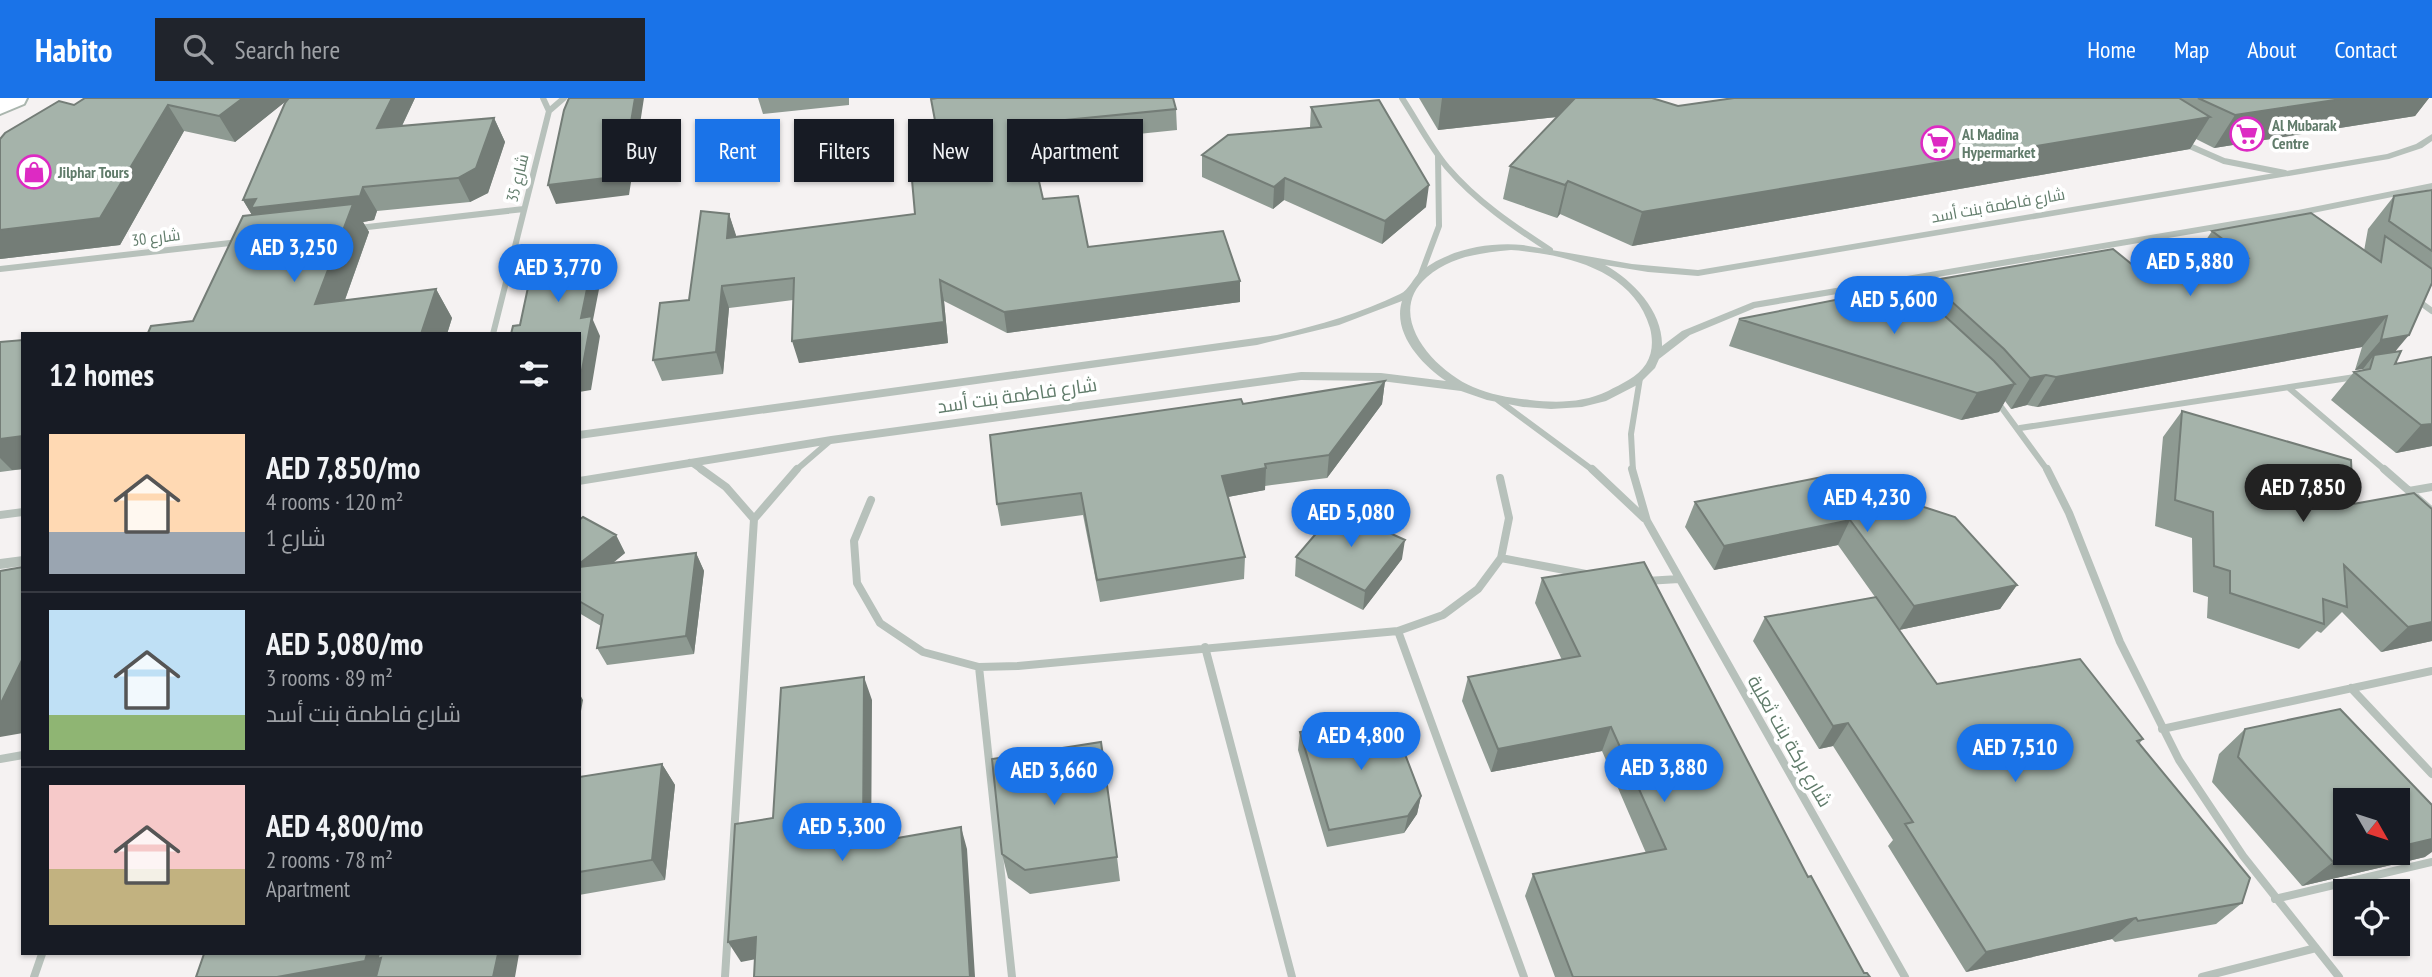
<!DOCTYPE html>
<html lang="en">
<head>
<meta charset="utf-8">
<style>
  body { margin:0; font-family:"PT Sans Narrow",Cairo,sans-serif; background:#20242c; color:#f1f3f6; height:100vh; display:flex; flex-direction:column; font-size:26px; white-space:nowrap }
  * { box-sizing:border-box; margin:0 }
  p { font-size:23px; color:#9ea1a6 }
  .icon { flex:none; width:38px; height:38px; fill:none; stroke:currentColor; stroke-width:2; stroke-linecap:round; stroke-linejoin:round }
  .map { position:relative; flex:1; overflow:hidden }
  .side { position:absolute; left:21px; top:234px; width:560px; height:623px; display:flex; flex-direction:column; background:#171b24; border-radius:0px; box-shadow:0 2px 5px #0004 }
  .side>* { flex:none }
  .hud { position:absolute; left:602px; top:21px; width:665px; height:63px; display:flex; gap:14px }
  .needle { width:46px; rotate:129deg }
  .tools { position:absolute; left:2333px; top:690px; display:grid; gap:14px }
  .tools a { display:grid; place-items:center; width:77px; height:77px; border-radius:0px; background:#171b24; box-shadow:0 2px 5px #0004; font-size:35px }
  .price { position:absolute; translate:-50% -60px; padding:0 16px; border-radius:24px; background:#1a73e8; color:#fff; font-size:23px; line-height:46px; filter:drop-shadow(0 2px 4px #0008) }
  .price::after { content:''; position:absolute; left:50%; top:42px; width:21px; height:16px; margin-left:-10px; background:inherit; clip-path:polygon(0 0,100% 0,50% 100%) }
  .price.on { background:#222; color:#fff }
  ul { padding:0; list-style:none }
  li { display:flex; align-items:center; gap:21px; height:175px; padding:0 28px }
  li+li { border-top:2px solid #363941 }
  li span { display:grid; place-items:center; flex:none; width:196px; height:140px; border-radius:0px; color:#555 }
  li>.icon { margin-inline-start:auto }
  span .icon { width:84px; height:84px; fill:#fffc; stroke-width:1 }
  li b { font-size:30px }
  h2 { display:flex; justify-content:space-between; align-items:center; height:84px; padding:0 28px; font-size:30px }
  .tag { padding:0 24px; border-radius:0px; background:#171b24; box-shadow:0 2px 5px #0004; font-size:24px; line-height:63px }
  .tag.on { background:#1a73e8; color:#fff }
  header { display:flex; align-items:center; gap:42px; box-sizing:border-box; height:98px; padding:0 35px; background:#1a73e8; color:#fff }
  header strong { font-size:33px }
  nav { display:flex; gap:38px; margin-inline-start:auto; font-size:24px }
  .search { width:490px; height:63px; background:#20242c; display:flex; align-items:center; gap:18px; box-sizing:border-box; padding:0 24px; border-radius:0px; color:#9ea1a6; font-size:26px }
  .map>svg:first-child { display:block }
</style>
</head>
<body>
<header>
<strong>Habito</strong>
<div class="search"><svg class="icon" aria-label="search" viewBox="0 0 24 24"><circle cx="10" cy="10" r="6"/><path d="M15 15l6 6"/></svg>Search here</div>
<nav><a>Home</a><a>Map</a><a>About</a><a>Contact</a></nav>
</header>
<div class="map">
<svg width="2432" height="879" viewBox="0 0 2432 879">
  <rect width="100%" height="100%" fill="#f5f2f2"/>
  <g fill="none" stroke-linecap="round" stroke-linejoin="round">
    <defs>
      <path id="secondary" d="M 0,0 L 27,0 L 24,6 L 0,16 Z"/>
    </defs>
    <use href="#secondary" stroke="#aab6ae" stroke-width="4"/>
    <path stroke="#b7c1bb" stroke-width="6" d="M 543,0 L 549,13
      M 1402,0 C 1417,23 1430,48 1447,69 C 1476,103 1513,128 1550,152
      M 549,13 L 564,0
      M 2185,46 L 2224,63 L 2285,75
      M 359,130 L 524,111
      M 0,171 L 239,144
      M 1420,179 L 1439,128 L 1438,58
      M 2417,202 L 2432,213
      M 493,236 L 549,13
      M 2289,290 L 2386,373
      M 1498,302 L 1594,373
      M 1996,302 L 2048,373
      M 2020,330 L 2355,279
      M 690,364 L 703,373
      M 795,373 L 831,342
      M 1633,373 L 1631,336 L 1640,280"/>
    <path stroke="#b7c1bb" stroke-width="8" d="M 701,371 L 726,389 L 754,421
      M 1592,371 L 1644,420
      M 1632,371 L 1647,423 L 1905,879
      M 2047,371 L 2069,415 L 2120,544 L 2179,662 L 2243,758 L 2339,879
      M 2384,371 L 2432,413
      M 2409,393 L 2432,389
      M 871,402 L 854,443 L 857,485 L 880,525 L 923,554 L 979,569 L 1018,568 L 1398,533 L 1443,517 L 1478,491 L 1501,460 L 1509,420 L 1500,380
      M 1501,460 L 1586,476
      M 1646,483 L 1679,481
      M 1398,533 L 1524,879
      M 1205,549 L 1292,879
      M 979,569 L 1012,879
      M 2351,590 L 2432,676
      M 2162,631 L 2432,573
      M 0,661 L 23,657
      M 2275,801 L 2432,764
      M 34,879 L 42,856
      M 725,879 L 754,421 L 797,371
      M 2202,879 L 2316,850"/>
    <path fill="#b7c1bb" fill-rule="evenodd" d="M 2432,36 L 2432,43 L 2422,50 L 2389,61 L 1698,178 L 1648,174 L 1605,167 C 1634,183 1663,214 1662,248 L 1682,233 L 1753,204 L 2298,112 L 2432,85 L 2432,91 L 2298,118 L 1755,210 L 1690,237 L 1659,261 L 1655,270 L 1639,286 L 1606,303 L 1582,309 L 1551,311 L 1523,309 L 1487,302 L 1461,293 L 1381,283 L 1301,282 L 831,346 L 579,387 L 579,379 L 831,338 L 1301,274 L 1381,275 L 1446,283 C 1422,267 1392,235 1402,203 L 1339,227 L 1257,247 L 579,341 L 579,333 L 1277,237 C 1319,227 1361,215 1400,196 C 1409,192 1413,180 1421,173 C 1450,151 1488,144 1523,147 L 1632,166 L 1698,172 L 2387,56 L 2416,46 ZM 1511,152 C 1564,156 1633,171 1650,230 C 1653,242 1653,255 1646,266 C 1638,279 1621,286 1608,293 C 1583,305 1556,305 1530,302 C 1511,300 1491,297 1473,289 C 1435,273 1383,217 1427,179 C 1451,158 1481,155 1511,152 Z
      M 23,410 L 23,418 L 0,421 L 0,413 Z
      M 23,458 L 23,468 L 0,471 L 0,461 Z"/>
    <use href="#secondary" fill="#fff" fill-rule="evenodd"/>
  </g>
  <path fill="#8e9a92" d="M 85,0 L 415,0 L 402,28 L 494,20 L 505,44 L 488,95 L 470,104 L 377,113 L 374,122 L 363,124 L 369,134 L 345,202 L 436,191 L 452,220 L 447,236 L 134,236 L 148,235 L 151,228 L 193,223 L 243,118 L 252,117 L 243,102 L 285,5 L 287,2 L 235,44 L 184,33 L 120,147 L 0,161 L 0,41 L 5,35 L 59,3 L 74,7 Z
    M 758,0 L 849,0 L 849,7 L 763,16 Z
    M 1419,0 L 1652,0 L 1678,8 L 1731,0 L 2429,0 L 2415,18 L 2214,50 L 2196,41 L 2190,51 L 1632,148 L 1560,116 L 1557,120 L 1503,101 L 1510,68 L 1557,19 L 1438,32 Z
    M 931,1 L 1176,11 L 1177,32 L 1031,47 L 1043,101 L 1088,149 L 1240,183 L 1240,204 L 1007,235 L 944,203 L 948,245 L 799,265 L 793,202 L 729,210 L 723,276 L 662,283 L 653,262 L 689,202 L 729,116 L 736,139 L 915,116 L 939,44 Z
    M 1311,9 L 1426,109 L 1382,146 L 1284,102 L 1273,111 L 1202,79 L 1202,57 L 1310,29 Z
    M 2432,92 L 2432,187 L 2431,187 L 2395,254 L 2395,266 L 2432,259 L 2432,348 L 2396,355 L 2331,302 L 2354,274 L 2361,273 L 2363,271 L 2355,272 L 2362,249 L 2037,309 L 2027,307 L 2011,311 L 2005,303 L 1999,314 L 1961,322 L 1729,248 L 1739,221 L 1922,197 L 1929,183 L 2145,177 L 2198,168 L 2192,163 L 2212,133 L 2364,153 L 2368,131 L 2394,98 Z
    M 0,244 L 23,371 L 0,374 Z
    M 1385,283 L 1382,306 L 1327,380 L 1265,388 L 1265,392 L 1228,399 L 1245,459 L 1244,481 L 1100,504 L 1083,417 L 1001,428 L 997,406 L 1243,306 Z
    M 2182,313 L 2353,406 L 2432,411 L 2432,543 L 2381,554 L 2342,514 L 2321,535 L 2317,533 L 2299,551 L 2207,520 L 2208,499 L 2193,494 L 2192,440 L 2155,428 L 2163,339 Z
    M 1827,378 L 2017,487 L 2000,511 L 1899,532 L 1937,586 L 2143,641 L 2139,646 L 2242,805 L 2216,826 L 2115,844 L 2112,841 L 1966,874 L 1888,748 L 1893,742 L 1833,648 L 1819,651 L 1753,543 L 1765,519 L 1875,499 L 1838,447 L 1714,472 L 1685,429 L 1695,404 Z
    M 579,422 L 616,437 L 625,455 L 613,465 L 696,455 L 704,473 L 694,556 L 607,567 L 597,550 L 601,528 L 579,515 Z
    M 1296,459 L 1402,461 L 1363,512 L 1295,478 Z
    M 1542,480 L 1808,779 L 1864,875 L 1870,879 L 1555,879 L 1525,798 L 1533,776 L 1646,755 L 1602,653 L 1491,674 L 1462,603 L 1468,579 L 1562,562 L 1535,505 Z
    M 2245,631 L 2425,759 L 2302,788 L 2212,684 L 2219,656 Z
    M 1300,634 L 1421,698 L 1417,716 L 1404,735 L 1327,749 L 1298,652 Z
    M 662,666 L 675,687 L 665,782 L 579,797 L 579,679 Z
    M 1002,756 L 1117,759 L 1120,783 L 1030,796 L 1008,780 Z"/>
  <path fill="#747d77" d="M 243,0 L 290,0 L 235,44 L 219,18 Z
    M 392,0 L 415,0 L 389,55 L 377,30 Z
    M 635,0 L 644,0 L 629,97 L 556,106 L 548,87 Z
    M 1442,0 L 1587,0 L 1584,16 L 1438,32 Z
    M 2348,0 L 2429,0 L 2415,18 L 2214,50 L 2235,17 Z
    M 168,7 L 184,33 L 120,147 L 0,161 L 0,132 Z
    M 2210,19 L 2190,51 L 1632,148 L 1642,114 Z
    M 494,20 L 505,44 L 488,95 L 470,104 L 458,80 Z
    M 1285,80 L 1284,102 L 1273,111 L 1274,89 Z
    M 1568,83 L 1560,116 L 1557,120 L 1565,87 Z
    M 1429,87 L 1426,109 L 1382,146 L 1385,123 Z
    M 363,89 L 377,113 L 374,122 L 363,124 L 369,134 L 333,235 L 258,127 L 243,102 Z
    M 729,116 L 736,137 L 734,161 L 727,140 Z
    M 593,162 L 601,181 L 593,222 L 600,238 L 591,292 L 579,294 L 581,220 Z
    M 940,182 L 944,203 L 948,245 L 799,265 L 792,243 Z
    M 1240,183 L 1240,204 L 1007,235 L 1004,214 Z
    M 722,188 L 729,210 L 723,276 L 716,254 Z
    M 436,191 L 452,220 L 447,236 L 421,236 Z
    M 2387,218 L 2362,249 L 2037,309 L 2056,279 Z
    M 2409,237 L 2383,268 L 2374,257 L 2363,271 L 2355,272 L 2381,242 Z
    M 2046,277 L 2027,307 L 2011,311 L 2030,280 Z
    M 1385,283 L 1382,306 L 1327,380 L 1329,357 Z
    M 2015,286 L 1999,314 L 1961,322 L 1977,295 Z
    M 2432,326 L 2432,348 L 2396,355 L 2421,327 Z
    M 23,338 L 23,371 L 12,372 L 0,360 L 0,341 Z
    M 1266,370 L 1265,392 L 1222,400 L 1222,378 Z
    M 1850,422 L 1838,447 L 1714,472 L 1724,448 Z
    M 616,437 L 625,455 L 585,487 L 579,476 L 579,466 Z
    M 1405,442 L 1402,461 L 1363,512 L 1365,493 Z
    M 696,455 L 704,473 L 694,556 L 686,538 Z
    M 2017,487 L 2000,511 L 1899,532 L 1914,508 Z
    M 2432,524 L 2432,543 L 2381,554 L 2408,529 Z
    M 23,560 L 23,635 L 0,639 L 0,607 Z
    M 864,579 L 872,602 L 871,767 L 863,746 Z
    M 579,595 L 583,602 L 579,624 Z
    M 1848,625 L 1833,648 L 1819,651 L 1833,628 Z
    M 1611,629 L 1602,653 L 1491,674 L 1498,651 Z
    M 662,666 L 675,687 L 665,782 L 652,762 Z
    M 1421,698 L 1417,716 L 1404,735 L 1408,718 Z
    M 961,729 L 967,751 L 975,879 L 970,879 Z
    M 2432,741 L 2432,754 L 2425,759 L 2302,788 L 2333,764 L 2375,754 L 2398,754 L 2398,749 Z
    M 2136,820 L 2112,841 L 1966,874 L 1986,854 Z
    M 756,839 L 767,859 L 741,864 L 728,844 Z
    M 367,856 L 392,856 L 387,879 L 277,879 Z
    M 498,856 L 519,856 L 515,879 L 493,879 Z"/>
  <path fill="#a5b3aa" stroke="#747d77" stroke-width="2" d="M 85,0 L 243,0 L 219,18 L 168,7 L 100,120 L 0,132 L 0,41 L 5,35 L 59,3 L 74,7 Z
    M 289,0 L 392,0 L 377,30 L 494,20 L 476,70 L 458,80 L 363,89 L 360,98 L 251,110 L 256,101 L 243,102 L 285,5 Z
    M 569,0 L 635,0 L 622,78 L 548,87 L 564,12 Z
    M 937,0 L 1173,0 L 1176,11 L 1026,26 L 1043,101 L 1078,98 L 1088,149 L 1223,133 L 1240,183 L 1004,214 L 940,182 L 944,224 L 792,243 L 794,180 L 722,188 L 716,254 L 653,262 L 660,205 L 689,202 L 701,113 L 729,116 L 727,140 L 915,116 L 909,48 L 939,44 L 931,1 Z
    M 1575,0 L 1652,0 L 1678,8 L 1734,0 L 2179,0 L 2210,19 L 1642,114 L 1568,83 L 1565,87 L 1510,68 Z
    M 2198,0 L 2348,0 L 2235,17 Z
    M 1379,2 L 1429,87 L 1385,123 L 1285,80 L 1274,89 L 1202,57 L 1228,37 L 1321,29 L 1311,9 Z
    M 2432,92 L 2432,153 L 2389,123 L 2394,98 Z
    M 353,106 L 315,206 L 436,191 L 421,236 L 134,236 L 148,235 L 151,228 L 193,223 L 243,118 Z
    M 2311,115 L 2381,164 L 2385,138 L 2432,171 L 2432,185 L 2409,237 L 2381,242 L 2387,218 L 2056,279 L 2046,277 L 2030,280 L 2004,251 L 1929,183 L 2113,151 L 2145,177 L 2248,160 L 2212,133 Z
    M 593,162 L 581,220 L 592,218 L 582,272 L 579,273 L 579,236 L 511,236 L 513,228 L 520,227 L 530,180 L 554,167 Z
    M 1911,187 L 1994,263 L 2015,286 L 1977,295 L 1739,221 Z
    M 23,242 L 23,338 L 0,341 L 0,244 Z
    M 2401,253 L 2395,266 L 2432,259 L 2432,326 L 2421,327 L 2354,274 L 2370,271 L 2374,257 Z
    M 1385,283 L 1329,357 L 1265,366 L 1266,370 L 1222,378 L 1245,459 L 1097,482 L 1081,395 L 997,406 L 990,337 L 1241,301 L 1243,306 Z
    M 2182,313 L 2351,362 L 2353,406 L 2414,395 L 2432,411 L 2432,524 L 2408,529 L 2344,467 L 2347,509 L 2323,501 L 2324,526 L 2230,495 L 2230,473 L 2214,468 L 2213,414 L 2175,402 Z
    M 1827,378 L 1955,419 L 2017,487 L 1914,508 L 1850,422 L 1724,448 L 1695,404 Z
    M 1337,411 L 1405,442 L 1365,493 L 1296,459 Z
    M 583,419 L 616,437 L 579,466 L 579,422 Z
    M 696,455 L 686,538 L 597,550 L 603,517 L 579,503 L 579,469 Z
    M 1644,464 L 1808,779 L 1811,778 L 1864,875 L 1867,875 L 1870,879 L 1573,879 L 1533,776 L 1666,751 L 1611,629 L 1498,651 L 1468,579 L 1580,558 L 1542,480 Z
    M 23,469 L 23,560 L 0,607 L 0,473 Z
    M 1876,499 L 1937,586 L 2080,561 L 2143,641 L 2137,643 L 2250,780 L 2242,805 L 2138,823 L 2136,820 L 1986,854 L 1905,726 L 1913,724 L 1848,625 L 1833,628 L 1765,519 Z
    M 864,579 L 863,746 L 961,729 L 970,879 L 754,879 L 756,839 L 728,844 L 735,726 L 773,720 L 781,590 Z
    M 2340,611 L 2432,707 L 2432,741 L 2398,749 L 2398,702 L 2345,702 L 2345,754 L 2375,754 L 2333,764 L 2238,659 L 2245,631 Z
    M 1390,617 L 1421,698 L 1408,718 L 1329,732 L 1300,634 Z
    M 1101,644 L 1117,759 L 1025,772 L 1002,756 L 992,661 Z
    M 662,666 L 652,762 L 579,774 L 579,679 Z
    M 204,856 L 367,856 L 365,863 L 277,879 L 196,879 Z
    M 379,856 L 498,856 L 493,879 L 376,879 L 381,860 L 377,861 Z"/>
  <defs>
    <symbol id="supermarket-ring" viewBox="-11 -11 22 22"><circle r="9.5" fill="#fff" stroke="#dd2ac3" stroke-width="1.5"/><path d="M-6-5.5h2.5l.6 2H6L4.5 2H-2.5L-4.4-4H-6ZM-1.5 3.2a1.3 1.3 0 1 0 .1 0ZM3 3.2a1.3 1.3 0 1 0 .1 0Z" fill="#dd2ac3"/></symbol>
    <symbol id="shop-ring" viewBox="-11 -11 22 22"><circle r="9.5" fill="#fff" stroke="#dd2ac3" stroke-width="1.5"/><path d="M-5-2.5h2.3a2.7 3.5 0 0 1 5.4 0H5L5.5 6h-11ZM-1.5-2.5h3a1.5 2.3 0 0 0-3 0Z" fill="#dd2ac3"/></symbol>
  </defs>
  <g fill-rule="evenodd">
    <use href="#supermarket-ring" x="2228" y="17" width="38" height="38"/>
    <use href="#supermarket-ring" x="1919" y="26" width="38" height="38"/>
    <use href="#shop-ring" x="15" y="55" width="38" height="38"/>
  </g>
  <g text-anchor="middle" stroke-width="7" stroke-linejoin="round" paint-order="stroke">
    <g font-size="16" font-weight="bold" fill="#617c6b" stroke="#fff" text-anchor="start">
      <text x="2272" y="33">Al Mubarak<tspan x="2272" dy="18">Centre</tspan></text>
      <text x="1962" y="42">Al Madina<tspan x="1962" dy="18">Hypermarket</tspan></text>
      <text x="58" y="80">Jilphar Tours</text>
    </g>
    <g font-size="16" fill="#617c6b" stroke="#fff">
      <text transform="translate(517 80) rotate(-76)" y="6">شارع 35</text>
      <text transform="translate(1998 107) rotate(-10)" y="6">شارع فاطمة بنت أسد</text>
      <text transform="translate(156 139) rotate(-7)" y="6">شارع 30</text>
    </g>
    <g font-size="19" fill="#617c6b" stroke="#fff">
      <text transform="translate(1017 297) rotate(-8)" y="7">شارع فاطمة بنت أسد</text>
      <text transform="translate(1790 643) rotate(60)" y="7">شارع بركة بنت ثعلبة</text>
    </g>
  </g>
</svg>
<div class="tools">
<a><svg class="needle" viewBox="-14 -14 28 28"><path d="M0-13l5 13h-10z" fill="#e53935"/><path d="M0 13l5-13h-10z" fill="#9ea1a6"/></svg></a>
<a><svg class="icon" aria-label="locate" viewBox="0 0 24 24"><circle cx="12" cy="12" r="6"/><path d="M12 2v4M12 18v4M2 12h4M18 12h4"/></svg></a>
</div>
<b class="price" style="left:294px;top:186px">AED 3,250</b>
<b class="price" style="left:2190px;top:200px">AED 5,880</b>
<b class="price" style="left:558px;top:206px">AED 3,770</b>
<b class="price" style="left:1894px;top:238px">AED 5,600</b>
<b class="price on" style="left:2303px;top:426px">AED 7,850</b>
<b class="price" style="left:1867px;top:436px">AED 4,230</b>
<b class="price" style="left:1351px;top:451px">AED 5,080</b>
<b class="price" style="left:1361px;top:674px">AED 4,800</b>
<b class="price" style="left:2015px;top:686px">AED 7,510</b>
<b class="price" style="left:1664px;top:706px">AED 3,880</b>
<b class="price" style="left:1054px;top:709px">AED 3,660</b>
<b class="price" style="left:842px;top:765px">AED 5,300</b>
<div class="hud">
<a class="tag">Buy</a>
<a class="tag on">Rent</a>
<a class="tag">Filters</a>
<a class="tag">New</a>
<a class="tag">Apartment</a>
</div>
<section class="side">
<h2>12 homes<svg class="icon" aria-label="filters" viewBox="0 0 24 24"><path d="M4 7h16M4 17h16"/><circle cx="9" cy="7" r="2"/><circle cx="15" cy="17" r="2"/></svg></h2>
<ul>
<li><span style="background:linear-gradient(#ffd9b3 70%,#9aa5b1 0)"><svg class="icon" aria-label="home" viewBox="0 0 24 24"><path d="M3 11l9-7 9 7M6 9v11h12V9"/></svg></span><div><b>AED 7,850/mo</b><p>4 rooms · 120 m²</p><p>شارع 1</p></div></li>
<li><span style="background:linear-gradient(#bfe0f5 75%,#8fb573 0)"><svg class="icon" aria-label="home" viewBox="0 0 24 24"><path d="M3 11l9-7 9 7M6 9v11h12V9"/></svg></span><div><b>AED 5,080/mo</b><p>3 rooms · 89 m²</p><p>شارع فاطمة بنت أسد</p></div></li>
<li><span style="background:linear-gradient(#f6c9c9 60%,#c2b280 0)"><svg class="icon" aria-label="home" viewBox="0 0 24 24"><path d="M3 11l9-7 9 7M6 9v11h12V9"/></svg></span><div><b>AED 4,800/mo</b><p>2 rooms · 78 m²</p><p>Apartment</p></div></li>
</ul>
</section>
</div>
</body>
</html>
